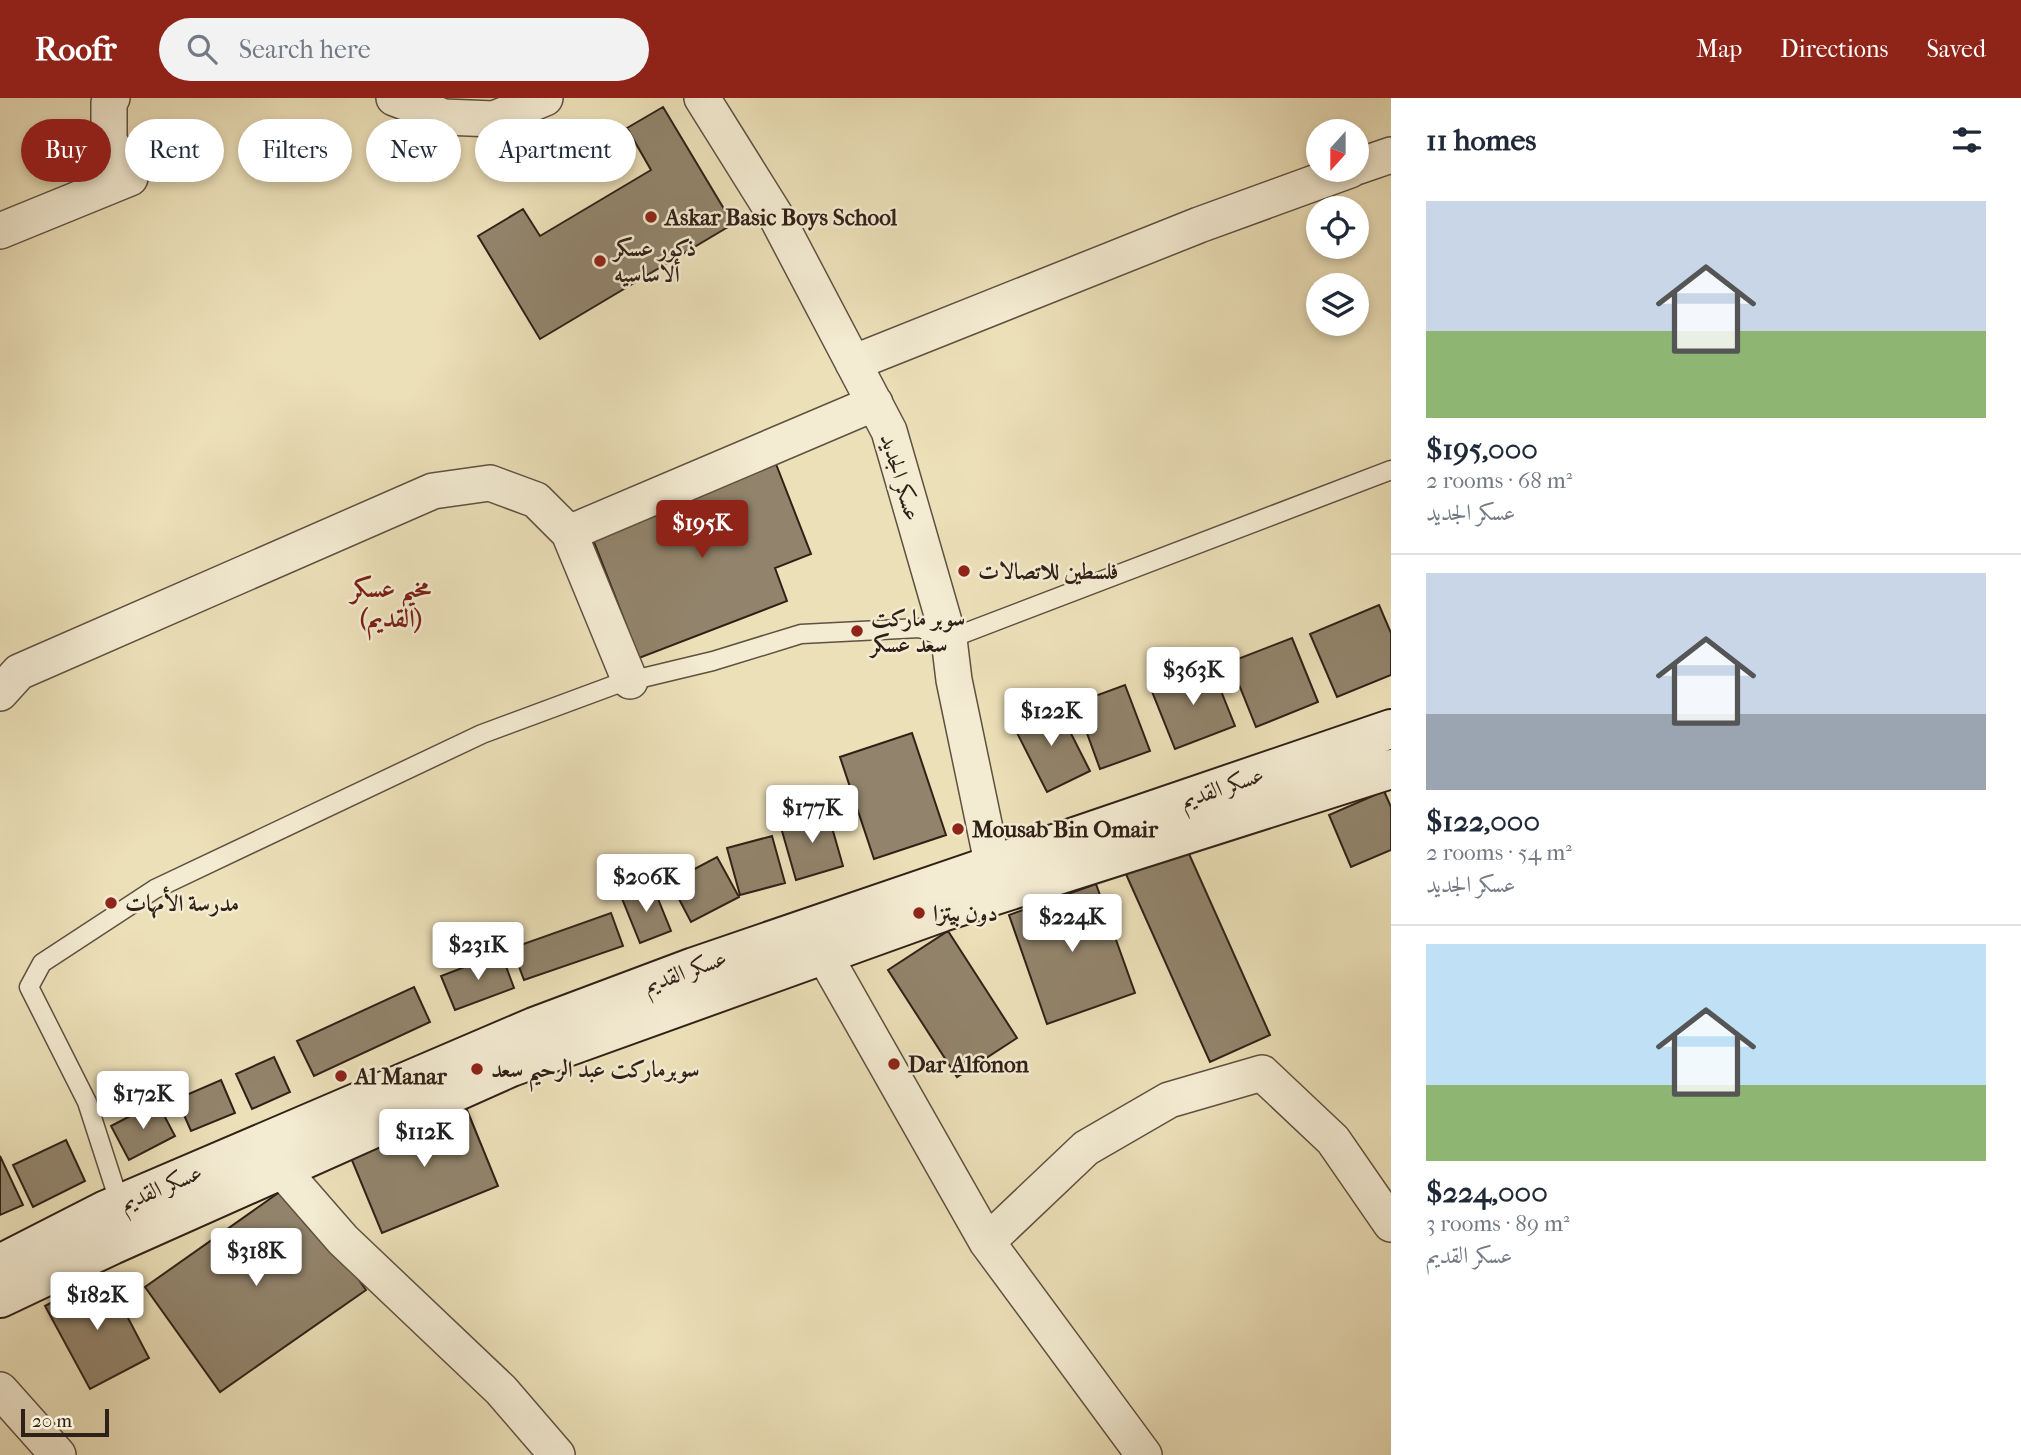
<!DOCTYPE html>
<html lang="en">
<head>
<meta charset="utf-8">
<style>
  body { margin:0; font-family:"IM FELL French Canon",Amiri,serif; background:#f2f2f3; color:#1f2937; height:100vh; display:flex; flex-direction:column; font-size:26px; white-space:nowrap }
  * { box-sizing:border-box; margin:0 }
  p { font-size:23px; color:#747a83 }
  .icon { flex:none; width:38px; height:38px; fill:none; stroke:currentColor; stroke-width:2; stroke-linecap:round; stroke-linejoin:round }
  .map { position:relative; flex:1; overflow:hidden }
  .sheet { display:flex; flex-direction:column; background:#fff; width:630px }
  .sheet>* { flex:none }
  .top-card { position:absolute; left:21px; top:21px; width:665px; height:63px; display:flex; gap:14px }
  .needle { width:46px; rotate:201deg }
  .fabs { position:absolute; left:1306px; top:21px; display:grid; gap:14px }
  .fabs a { display:grid; place-items:center; width:63px; height:63px; border-radius:50%; background:#fff; box-shadow:0 4px 10px #0003; font-size:35px }
  .scale { position:absolute; left:21px; bottom:18px; width:88px; box-sizing:border-box; padding-left:7px; border:4px solid #302118; border-top:0; font-size:19px; line-height:24px; white-space:nowrap; color:#302118; -webkit-text-stroke:5px #f3ebd2; paint-order:stroke }
  .price { position:absolute; translate:-50% -60px; padding:0 16px; border-radius:7px; background:#fff; color:#222; font-size:23px; line-height:46px; filter:drop-shadow(0 2px 4px #0008) }
  .price::after { content:''; position:absolute; left:50%; top:42px; width:21px; height:16px; margin-left:-10px; background:inherit; clip-path:polygon(0 0,100% 0,50% 100%) }
  .price.selected { background:#8f2418; color:#fff }
  ul { padding:0; list-style:none }
  li { display:grid; align-content:center; gap:14px; height:371px; padding:0 35px }
  li+li { border-top:2px solid #e0e1e3 }
  li span { display:grid; place-items:center; height:217px; border-radius:0px; color:#555 }
  li>.icon { margin-inline-start:auto }
  span .icon { width:126px; height:126px; fill:#fffc; stroke-width:1 }
  li b { font-size:30px }
  h2 { display:flex; justify-content:space-between; align-items:center; height:84px; padding:0 35px; font-size:30px }
  .tag { padding:0 24px; border-radius:32px; background:#fff; box-shadow:0 4px 10px #0003; font-size:24px; line-height:63px }
  .tag.selected { background:#8f2418; color:#fff }
  header { display:flex; align-items:center; gap:42px; box-sizing:border-box; height:98px; padding:0 35px; background:#8f2418; color:#fff }
  header strong { font-size:33px }
  nav { display:flex; gap:38px; margin-inline-start:auto; font-size:24px }
  .search { width:490px; height:63px; background:#f2f2f3; display:flex; align-items:center; gap:18px; box-sizing:border-box; padding:0 24px; border-radius:38px; color:#747a83; font-size:26px }
  main { display:flex; flex:1; min-height:0 }
  .map>svg:first-child { display:block }
</style>
</head>
<body>
<header>
<strong>Roofr</strong>
<div class="search"><svg class="icon" aria-label="search" viewBox="0 0 24 24"><circle cx="10" cy="10" r="6"/><path d="M15 15l6 6"/></svg>Search here</div>
<nav><a>Map</a><a>Directions</a><a>Saved</a></nav>
</header>
<main>
<div class="map">
<svg width="1391" height="1357" viewBox="0 0 1391 1357">
  <rect width="100%" height="100%" fill="#ece0b9"/>
  <filter id="stains"><feTurbulence type="fractalNoise" baseFrequency=".00286" numOctaves="4"/><feColorMatrix values="0 0 0 0 .2 0 0 0 0 .09 0 0 0 0 .02 0 0 0 .5 -.17"/></filter>
  <radialGradient id="worn" r=".72"><stop offset=".6" stop-color="#630" stop-opacity="0"/><stop offset="1" stop-color="#630" stop-opacity=".3"/></radialGradient>
  <path fill="#92846c" stroke="#302118" stroke-width="2" d="M 663,9 L 733,126 L 540,241 L 478,138 L 523,111 L 540,138 L 651,72 L 627,30 Z
    M 776,366 L 811,456 L 775,470 L 787,503 L 639,560 L 591,436 Z
    M 1379,507 L 1391,535 L 1391,577 L 1337,599 L 1310,536 Z
    M 1292,540 L 1318,604 L 1256,629 L 1230,564 Z
    M 1211,568 L 1235,628 L 1175,651 L 1151,591 Z
    M 1125,587 L 1150,653 L 1100,671 L 1076,605 Z
    M 1056,606 L 1090,673 L 1047,694 L 1013,627 Z
    M 912,635 L 946,737 L 874,761 L 840,659 Z
    M 1384,693 L 1391,709 L 1391,752 L 1351,769 L 1329,717 Z
    M 827,712 L 843,768 L 796,782 L 780,726 Z
    M 772,738 L 785,785 L 740,797 L 727,750 Z
    M 1185,747 L 1270,937 L 1210,964 L 1125,774 Z
    M 717,759 L 739,799 L 691,824 L 670,784 Z
    M 652,786 L 671,833 L 640,845 L 621,798 Z
    M 1096,786 L 1135,895 L 1047,926 L 1009,817 Z
    M 611,815 L 623,848 L 524,882 L 512,850 Z
    M 948,833 L 1017,940 L 957,979 L 888,872 Z
    M 501,855 L 514,890 L 455,912 L 441,878 Z
    M 414,889 L 430,924 L 314,978 L 297,943 Z
    M 274,959 L 290,994 L 252,1011 L 236,976 Z
    M 221,982 L 235,1015 L 191,1033 L 177,1001 Z
    M 157,1004 L 175,1038 L 129,1062 L 111,1028 Z
    M 465,1007 L 498,1088 L 382,1135 L 349,1055 Z
    M 66,1042 L 85,1083 L 33,1109 L 13,1067 Z
    M 0,1058 L 23,1107 L 0,1117 Z
    M 291,1086 L 366,1192 L 220,1294 L 145,1189 Z
    M 105,1176 L 149,1260 L 90,1291 L 45,1208 Z"/>
  <g fill="none" stroke-linecap="round" stroke-linejoin="round">
    <defs>
      <path id="lane" d="M 120,1106 L 87,1004 L 29,889 L 42,865 L 155,791 L 482,636 L 617,586 L 713,563 L 801,536 L 920,530 L 949,541 L 1391,372"/>
      <path id="street" d="M 394,0 L 444,19 L 494,21 L 545,0
        M 702,0 L 777,120 L 889,333 L 949,541 L 954,582 L 998,793
        M 1356,69 L 1391,57
        M 0,133 L 130,80 L 109,42 L 109,5 L 112,0
        M 853,265 L 1199,127 L 1350,72
        M 569,435 L 875,305
        M 0,595 L 19,574 L 433,393 L 490,385 L 536,402 L 569,435 L 630,583
        M 823,855 L 987,1144 L 1144,1357
        M 282,1072 L 343,1142 L 501,1292 L 557,1357
        M 987,1144 L 1086,1050 L 1169,1002 L 1262,975 L 1333,1042 L 1391,1126
        M 0,1292 L 58,1357"/>
      <path id="secondary" d="M 0,1166 L 106,1112 L 534,929 L 694,869 L 1391,631
        M 0,1200 L 112,1147 L 511,969 L 942,814 L 1391,671"/>
    </defs>
    <use href="#lane" stroke="#5f5140" stroke-width="21"/>
    <use href="#street" stroke="#5f5140" stroke-width="38"/>
    <use href="#secondary" stroke="#302118" stroke-width="42"/>
    <use href="#lane" stroke="#f3ebd2" stroke-width="18"/>
    <use href="#street" stroke="#f3ebd2" stroke-width="35"/>
    <use href="#secondary" stroke="#f3ebd2" stroke-width="38"/>
  </g>
  <g fill="#8f2418" stroke="#f3ebd2" stroke-width="2.5">
    <circle cx="651" cy="119" r="7"/>
    <circle cx="600" cy="163" r="7"/>
    <circle cx="964" cy="473" r="7"/>
    <circle cx="857" cy="533" r="7"/>
    <circle cx="958" cy="731" r="7"/>
    <circle cx="111" cy="805" r="7"/>
    <circle cx="919" cy="815" r="7"/>
    <circle cx="894" cy="966" r="7"/>
    <circle cx="477" cy="971" r="7"/>
    <circle cx="341" cy="978" r="7"/>
  </g>
  <g text-anchor="middle" stroke-width="5" stroke-linejoin="round" paint-order="stroke">
    <g font-size="23" font-weight="bold" fill="#302118" stroke="#f3ebd2" text-anchor="start">
      <text x="665" y="127">Askar Basic Boys School</text>
      <text x="614" y="158">ذكور عسكر<tspan x="614" dy="26">ألاساسيه</tspan></text>
      <text x="978" y="481">فلسطين للاتصالات</text>
      <text x="871" y="528">سوبر ماركت<tspan x="871" dy="26">سعد عسكر</tspan></text>
      <text x="972" y="739">Mousab Bin Omair</text>
      <text x="125" y="813">مدرسة الأمهات</text>
      <text x="933" y="823">دون بيتزا</text>
      <text x="908" y="974">Dar Alfonon</text>
      <text x="491" y="979">سوبرماركت عبد الرحيم سعد</text>
      <text x="355" y="986">Al Manar</text>
    </g>
    <g font-size="23" fill="#302118" stroke="#f3ebd2">
      <text transform="translate(901 379) rotate(73)" y="8">عسكر الجديد</text>
      <text transform="translate(1222 689) rotate(-19)" y="8">عسكر القديم</text>
      <text transform="translate(685 873) rotate(-20)" y="8">عسكر القديم</text>
      <text transform="translate(161 1089) rotate(-23)" y="8">عسكر القديم</text>
    </g>
    <g font-size="26" font-weight="bold" fill="#7a1f14" stroke="#f3ebd2">
      <text x="391" y="499">مخيم عسكر<tspan x="391" dy="30">(القديم)</tspan></text>
    </g>
  </g>
  <rect width="100%" height="100%" filter="url(#stains)"/>
  <rect width="100%" height="100%" fill="url(#worn)"/>
</svg>
<div class="fabs">
<a><svg class="needle" viewBox="-14 -14 28 28"><path d="M0-13l5 13h-10z" fill="#e53935"/><path d="M0 13l5-13h-10z" fill="#747a83"/></svg></a>
<a><svg class="icon" aria-label="locate" viewBox="0 0 24 24"><circle cx="12" cy="12" r="6"/><path d="M12 2v4M12 18v4M2 12h4M18 12h4"/></svg></a>
<a><svg class="icon" aria-label="layers" viewBox="0 0 24 24"><path d="M12 4l9 5-9 5-9-5zM3 14l9 5 9-5"/></svg></a>
</div>
<div class="scale">20 m</div>
<b class="price selected" style="left:702px;top:462px">$195K</b>
<b class="price" style="left:1193px;top:609px">$363K</b>
<b class="price" style="left:1051px;top:650px">$122K</b>
<b class="price" style="left:812px;top:747px">$177K</b>
<b class="price" style="left:646px;top:816px">$206K</b>
<b class="price" style="left:1072px;top:856px">$224K</b>
<b class="price" style="left:478px;top:884px">$231K</b>
<b class="price" style="left:143px;top:1033px">$172K</b>
<b class="price" style="left:424px;top:1071px">$112K</b>
<b class="price" style="left:256px;top:1190px">$318K</b>
<b class="price" style="left:97px;top:1234px">$182K</b>
<div class="top-card">
<a class="tag selected">Buy</a>
<a class="tag">Rent</a>
<a class="tag">Filters</a>
<a class="tag">New</a>
<a class="tag">Apartment</a>
</div>
</div>
<section class="sheet">
<h2>11 homes<svg class="icon" aria-label="filters" viewBox="0 0 24 24"><path d="M4 7h16M4 17h16"/><circle cx="9" cy="7" r="2"/><circle cx="15" cy="17" r="2"/></svg></h2>
<ul>
<li><span style="background:linear-gradient(#c9d6e8 60%,#8fb573 0)"><svg class="icon" aria-label="home" viewBox="0 0 24 24"><path d="M3 11l9-7 9 7M6 9v11h12V9"/></svg></span><div><b>$195,000</b><p>2 rooms · 68 m²</p><p>عسكر الجديد</p></div></li>
<li><span style="background:linear-gradient(#c9d6e8 65%,#9aa5b1 0)"><svg class="icon" aria-label="home" viewBox="0 0 24 24"><path d="M3 11l9-7 9 7M6 9v11h12V9"/></svg></span><div><b>$122,000</b><p>2 rooms · 54 m²</p><p>عسكر الجديد</p></div></li>
<li><span style="background:linear-gradient(#bfe0f5 65%,#8fb573 0)"><svg class="icon" aria-label="home" viewBox="0 0 24 24"><path d="M3 11l9-7 9 7M6 9v11h12V9"/></svg></span><div><b>$224,000</b><p>3 rooms · 89 m²</p><p>عسكر القديم</p></div></li>
</ul>
</section>
</main>
</body>
</html>
